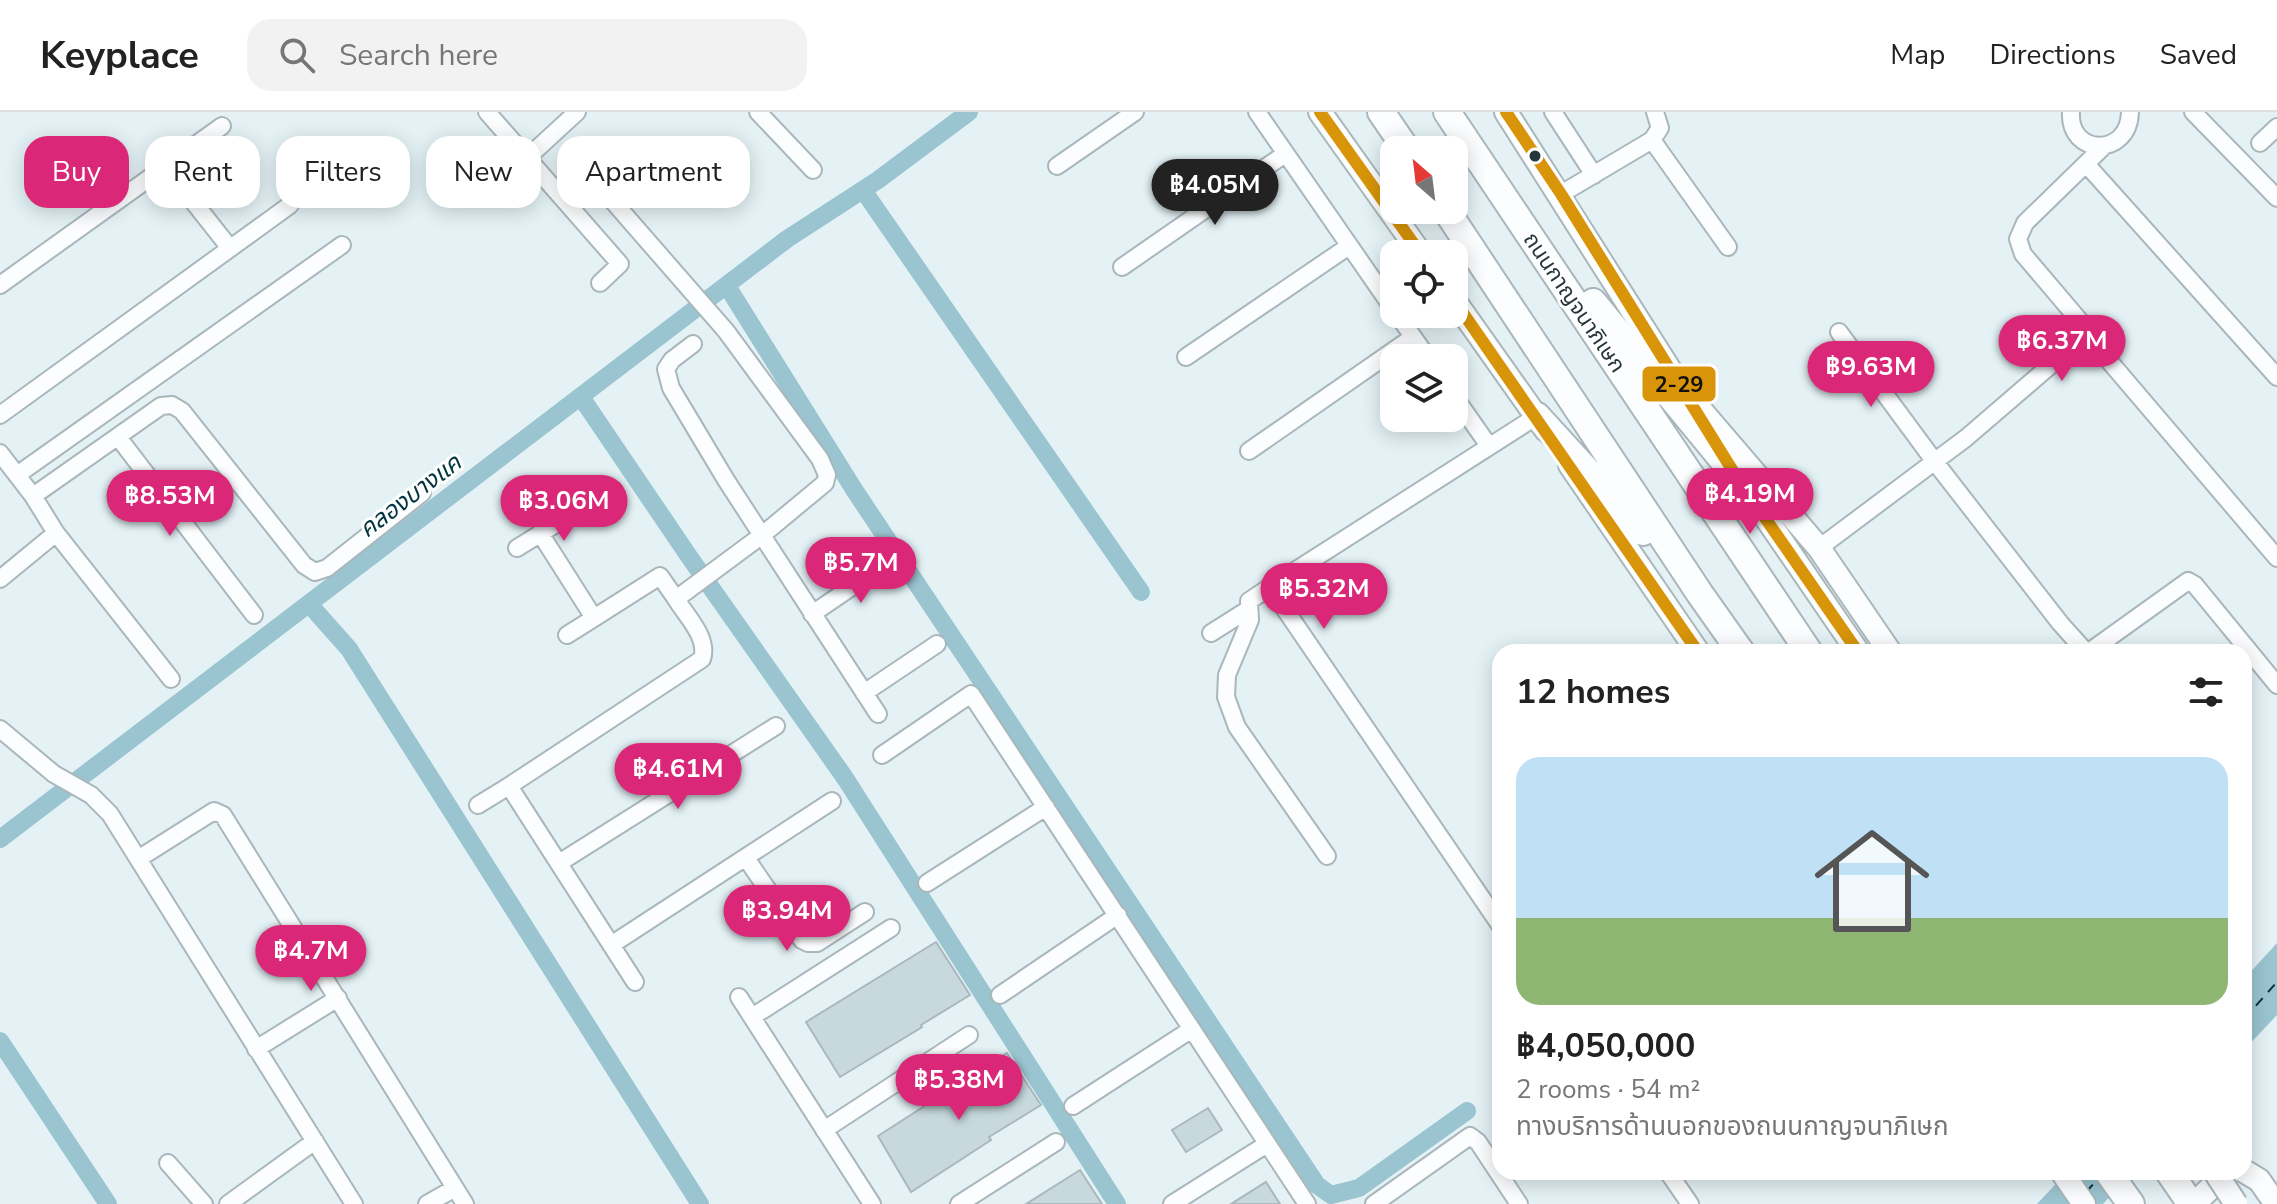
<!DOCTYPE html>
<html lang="en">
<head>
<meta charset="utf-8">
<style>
  body { margin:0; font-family:"Nunito Sans","Noto Sans Thai",sans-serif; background:#f2f2f2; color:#222; height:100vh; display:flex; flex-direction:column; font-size:30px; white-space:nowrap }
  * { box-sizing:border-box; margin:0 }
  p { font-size:26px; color:#767676 }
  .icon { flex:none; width:44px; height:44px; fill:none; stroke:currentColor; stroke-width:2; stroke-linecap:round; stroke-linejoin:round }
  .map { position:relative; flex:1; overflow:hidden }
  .details { position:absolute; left:1492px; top:532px; width:760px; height:536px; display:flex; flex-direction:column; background:#fff; border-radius:24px; box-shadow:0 4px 20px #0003 }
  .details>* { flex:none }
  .hud { position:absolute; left:24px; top:24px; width:760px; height:72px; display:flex; gap:16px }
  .needle { width:52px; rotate:332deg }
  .controls { position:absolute; left:1380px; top:24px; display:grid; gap:16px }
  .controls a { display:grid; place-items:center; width:88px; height:88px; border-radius:16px; background:#fff; box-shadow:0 4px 20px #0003; font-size:40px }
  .price { position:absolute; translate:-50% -68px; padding:0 18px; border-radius:28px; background:#db2777; color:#fff; font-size:26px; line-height:52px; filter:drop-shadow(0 2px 4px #0008) }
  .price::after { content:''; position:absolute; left:50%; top:48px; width:24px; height:18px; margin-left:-12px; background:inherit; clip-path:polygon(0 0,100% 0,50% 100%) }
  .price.on { background:#222; color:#fff }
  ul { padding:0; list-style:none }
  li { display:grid; align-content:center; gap:16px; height:424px; padding:0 24px }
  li+li { border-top:2px solid #e0e0e0 }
  li span { display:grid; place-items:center; height:248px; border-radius:24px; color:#555 }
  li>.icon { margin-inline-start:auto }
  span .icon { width:144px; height:144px; fill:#fffc; stroke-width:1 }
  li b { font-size:34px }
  h2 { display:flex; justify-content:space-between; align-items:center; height:96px; padding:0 24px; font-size:34px }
  .tag { padding:0 28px; border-radius:24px; background:#fff; box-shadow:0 4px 20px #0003; font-size:28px; line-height:72px }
  .tag.on { background:#db2777; color:#fff }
  header { display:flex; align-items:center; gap:48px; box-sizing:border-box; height:112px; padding:0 40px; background:#fff; border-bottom:2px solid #e0e0e0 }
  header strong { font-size:38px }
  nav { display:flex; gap:44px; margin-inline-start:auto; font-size:28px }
  .search { width:560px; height:72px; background:#f2f2f2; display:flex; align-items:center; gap:20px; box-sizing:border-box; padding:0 28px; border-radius:24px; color:#767676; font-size:30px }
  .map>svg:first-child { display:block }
</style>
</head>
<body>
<header>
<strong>Keyplace</strong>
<div class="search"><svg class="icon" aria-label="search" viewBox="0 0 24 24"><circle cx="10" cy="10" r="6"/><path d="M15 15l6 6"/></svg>Search here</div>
<nav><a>Map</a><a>Directions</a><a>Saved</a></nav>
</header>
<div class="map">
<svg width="2277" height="1092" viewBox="0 0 2277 1092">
  <rect width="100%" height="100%" fill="#e4f2f6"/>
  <path fill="#9ac4d0" d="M 2277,831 L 2277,903 L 2244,938 L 2244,867 Z
    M 2067,1060 L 2132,1060 L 2103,1092 L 2037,1092 Z"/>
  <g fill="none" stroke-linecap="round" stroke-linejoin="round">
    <path stroke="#9ac4d0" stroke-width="18" d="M 863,78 L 1141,480
      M 727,174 L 855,379 L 1317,1073 L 1331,1083 L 1359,1076 L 1467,999
      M 581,285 L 688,443 L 845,666 L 1117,1092
      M 309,492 L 349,537 L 700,1092
      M 0,727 L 787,127 L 878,68 L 969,0
      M 0,929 L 108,1092"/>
    <path stroke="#00343f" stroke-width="2" stroke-dasharray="10 8" stroke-linecap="butt" d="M 2244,907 L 2277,870
      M 2086,1080 L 2098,1067"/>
  </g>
  <path fill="#c7d9dd" stroke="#aab8bc" stroke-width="2" d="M 936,830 L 970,883 L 921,913 L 922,915 L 840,965 L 806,910 Z
    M 1007,941 L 1041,993 L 989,1025 L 991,1028 L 911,1080 L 878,1024 Z
    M 1208,996 L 1222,1018 L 1186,1040 L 1172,1018 Z
    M 1080,1058 L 1102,1092 L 1026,1092 Z
    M 1266,1070 L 1280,1092 L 1231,1092 Z"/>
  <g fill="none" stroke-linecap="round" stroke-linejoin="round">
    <defs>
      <path id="minor" d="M 487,0 L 620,152 L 600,171
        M 758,0 L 813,58
        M 1257,0 L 1394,198
        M 1553,0 L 1594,63
        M 2071,0 C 2068,44 2129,46 2130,0
        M 2193,0 L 2277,86
        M 1652,28 L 1728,135
        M 2260,31 L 2277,15
        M 527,46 L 577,0
        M 2087,53 L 2277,265
        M 1057,54 L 1135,0
        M 166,55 L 229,135
        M 1561,82 L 1652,28 L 1660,16 L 1655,0
        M 1122,155 L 1285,42
        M 0,173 L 222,14
        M 1397,202 L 1428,246
        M 2081,216 L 2277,446
        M 1839,220 L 1935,350 L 2060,511 L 2086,540
        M 693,232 L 672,248 L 666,257 L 671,276 L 726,368 L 878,602
        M 1186,245 L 1349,134
        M 1454,284 L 1489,334
        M 0,303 L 290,93
        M 118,325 L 254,503
        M 1249,339 L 1413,225
        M 0,341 L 33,384 L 56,421 L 171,567
        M 17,363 L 342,133
        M 33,384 L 161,294 L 172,293 L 182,299 L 304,453 L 315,460 L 327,456 L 422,381
        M 540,421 L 594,506 L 660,464 L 676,487 L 761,424 L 825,371 L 827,363 L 820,347 L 726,219 L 604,79 C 587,64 571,56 561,84
        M 517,436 L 590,391
        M 1819,436 L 1966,326 L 2073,234 L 2080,224 L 2079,208 L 2023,142 L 2018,127 L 2025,111 L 2104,34
        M 0,467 L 56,421
        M 1276,471 L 1249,489 L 1250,508 L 1227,563 L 1226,585 L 1237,615 L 1327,744
        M 812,502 L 887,451
        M 1211,521 L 1249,497
        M 567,523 L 594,506
        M 2089,540 L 2188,469 L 2195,473 L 2277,573
        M 864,581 L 937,532
        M 0,617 L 54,662 L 91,683 L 110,702 L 354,1092
        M 882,643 L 971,582 L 1307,1092
        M 478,693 L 509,674
        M 746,746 L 802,828 L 808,831 L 817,831 L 865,800
        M 138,747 L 214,699 L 223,703 L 465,1092
        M 559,751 L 776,614
        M 927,771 L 1046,695
        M 1500,813 L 1276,484 L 1276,471 L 1537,304
        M 611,833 L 832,689
        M 635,870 L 509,674 L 702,547 C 709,526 687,505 676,487
        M 1000,883 L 1118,803
        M 739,885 L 872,1092
        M 752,905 L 891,816
        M 256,937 L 338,886
        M 1073,994 L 1192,917
        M 824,1018 L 969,923
        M 168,1051 L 204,1092
        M 1668,1060 L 1690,1092
        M 228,1092 L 315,1029
        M 427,1092 L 455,1076
        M 959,1092 L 1056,1030
        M 1172,1092 L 1267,1032
        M 1374,1092 L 1470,1024 L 1478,1030 L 1519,1092"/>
      <path id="secondary" d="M 1320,0 L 1421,142
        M 1506,0 L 1703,310
        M 1454,188 L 1546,318
        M 1699,296 L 1819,436 L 1890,540
        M 1727,349 L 1858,540
        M 1570,353 L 1698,540
        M 2244,1059 L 2259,1068 L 2276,1092
        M 2062,1060 L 2084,1092
        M 2194,1092 L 2221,1066 L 2230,1060"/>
      <path id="trunk" d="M 1381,0 L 1407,38
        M 1447,0 L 1809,540
        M 1446,98 L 1700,482 L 1741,540
        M 1593,190 L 1736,364
        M 1537,304 L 1643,420
        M 2108,1060 L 2131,1092
        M 2169,1060 L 2191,1092"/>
    </defs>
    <use href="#minor" stroke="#a9b7bb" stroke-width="20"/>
    <use href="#secondary" stroke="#a9b7bb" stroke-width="26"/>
    <use href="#trunk" stroke="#a9b7bb" stroke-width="30"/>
    <use href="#minor" stroke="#fbfdfe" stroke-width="16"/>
    <use href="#secondary" stroke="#fbfdfe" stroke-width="22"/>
    <use href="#trunk" stroke="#fbfdfe" stroke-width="26"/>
    <defs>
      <path id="secondary-bridge" d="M 2215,1060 L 2236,1092"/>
    </defs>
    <use href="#secondary-bridge" stroke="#a9b7bb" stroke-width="26" stroke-linecap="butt"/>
    <use href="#secondary-bridge" stroke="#fbfdfe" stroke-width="22"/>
    <defs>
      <path id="bus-1" d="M 1320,0 L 1421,142
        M 1506,0 L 1561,82 L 1736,364 L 1858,540
        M 1454,188 L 1698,540"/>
    </defs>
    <use href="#bus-1" stroke="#fefefe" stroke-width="18"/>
    <use href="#bus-1" stroke="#d89509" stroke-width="12"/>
  </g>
  <circle fill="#26373b" stroke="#fefefe" stroke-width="3" cx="1535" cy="44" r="7"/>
  <g text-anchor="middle" stroke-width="6" stroke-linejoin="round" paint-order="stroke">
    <g font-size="22" fill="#26373b" stroke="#fefefe">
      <text transform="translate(1575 190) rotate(56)" y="8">ถนนกาญจนาภิเษก</text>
    </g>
    <g font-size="24" font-style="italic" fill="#00343f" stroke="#fefefe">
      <text transform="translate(410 384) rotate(-37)" y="8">คลองบางแค</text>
    </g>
  </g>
  <rect stroke="#fefefe" stroke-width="3" x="1641" y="253" width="76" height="38" rx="8" fill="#d89509"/>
  <g font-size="22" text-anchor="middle" font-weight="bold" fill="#111">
    <text x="1679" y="280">2-29</text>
  </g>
</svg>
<div class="controls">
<a><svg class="needle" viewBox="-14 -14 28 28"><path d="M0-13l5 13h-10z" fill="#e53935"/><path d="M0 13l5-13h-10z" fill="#767676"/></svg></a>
<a><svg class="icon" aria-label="locate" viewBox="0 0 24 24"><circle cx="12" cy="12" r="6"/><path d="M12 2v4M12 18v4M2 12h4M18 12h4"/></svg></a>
<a><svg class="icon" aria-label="layers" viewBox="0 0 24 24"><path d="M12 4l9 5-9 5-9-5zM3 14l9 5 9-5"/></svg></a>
</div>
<b class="price on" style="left:1215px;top:115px">฿4.05M</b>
<b class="price" style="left:2062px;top:271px">฿6.37M</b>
<b class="price" style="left:1871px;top:297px">฿9.63M</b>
<b class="price" style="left:1750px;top:424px">฿4.19M</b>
<b class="price" style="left:170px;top:426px">฿8.53M</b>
<b class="price" style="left:564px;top:431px">฿3.06M</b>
<b class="price" style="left:861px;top:493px">฿5.7M</b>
<b class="price" style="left:1324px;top:519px">฿5.32M</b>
<b class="price" style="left:678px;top:699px">฿4.61M</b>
<b class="price" style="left:787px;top:841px">฿3.94M</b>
<b class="price" style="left:311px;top:881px">฿4.7M</b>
<b class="price" style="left:959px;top:1010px">฿5.38M</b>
<div class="hud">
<a class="tag on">Buy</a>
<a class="tag">Rent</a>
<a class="tag">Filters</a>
<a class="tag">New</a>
<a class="tag">Apartment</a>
</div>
<section class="details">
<h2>12 homes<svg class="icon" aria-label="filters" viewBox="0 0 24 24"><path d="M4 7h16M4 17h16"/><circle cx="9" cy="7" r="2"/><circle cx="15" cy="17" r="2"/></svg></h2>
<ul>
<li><span style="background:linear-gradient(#bfe0f5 65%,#8fb573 0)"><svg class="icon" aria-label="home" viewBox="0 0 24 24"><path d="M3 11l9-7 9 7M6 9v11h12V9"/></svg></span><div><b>฿4,050,000</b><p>2 rooms · 54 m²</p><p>ทางบริการด้านนอกของถนนกาญจนาภิเษก</p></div></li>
</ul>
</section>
</div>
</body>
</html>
